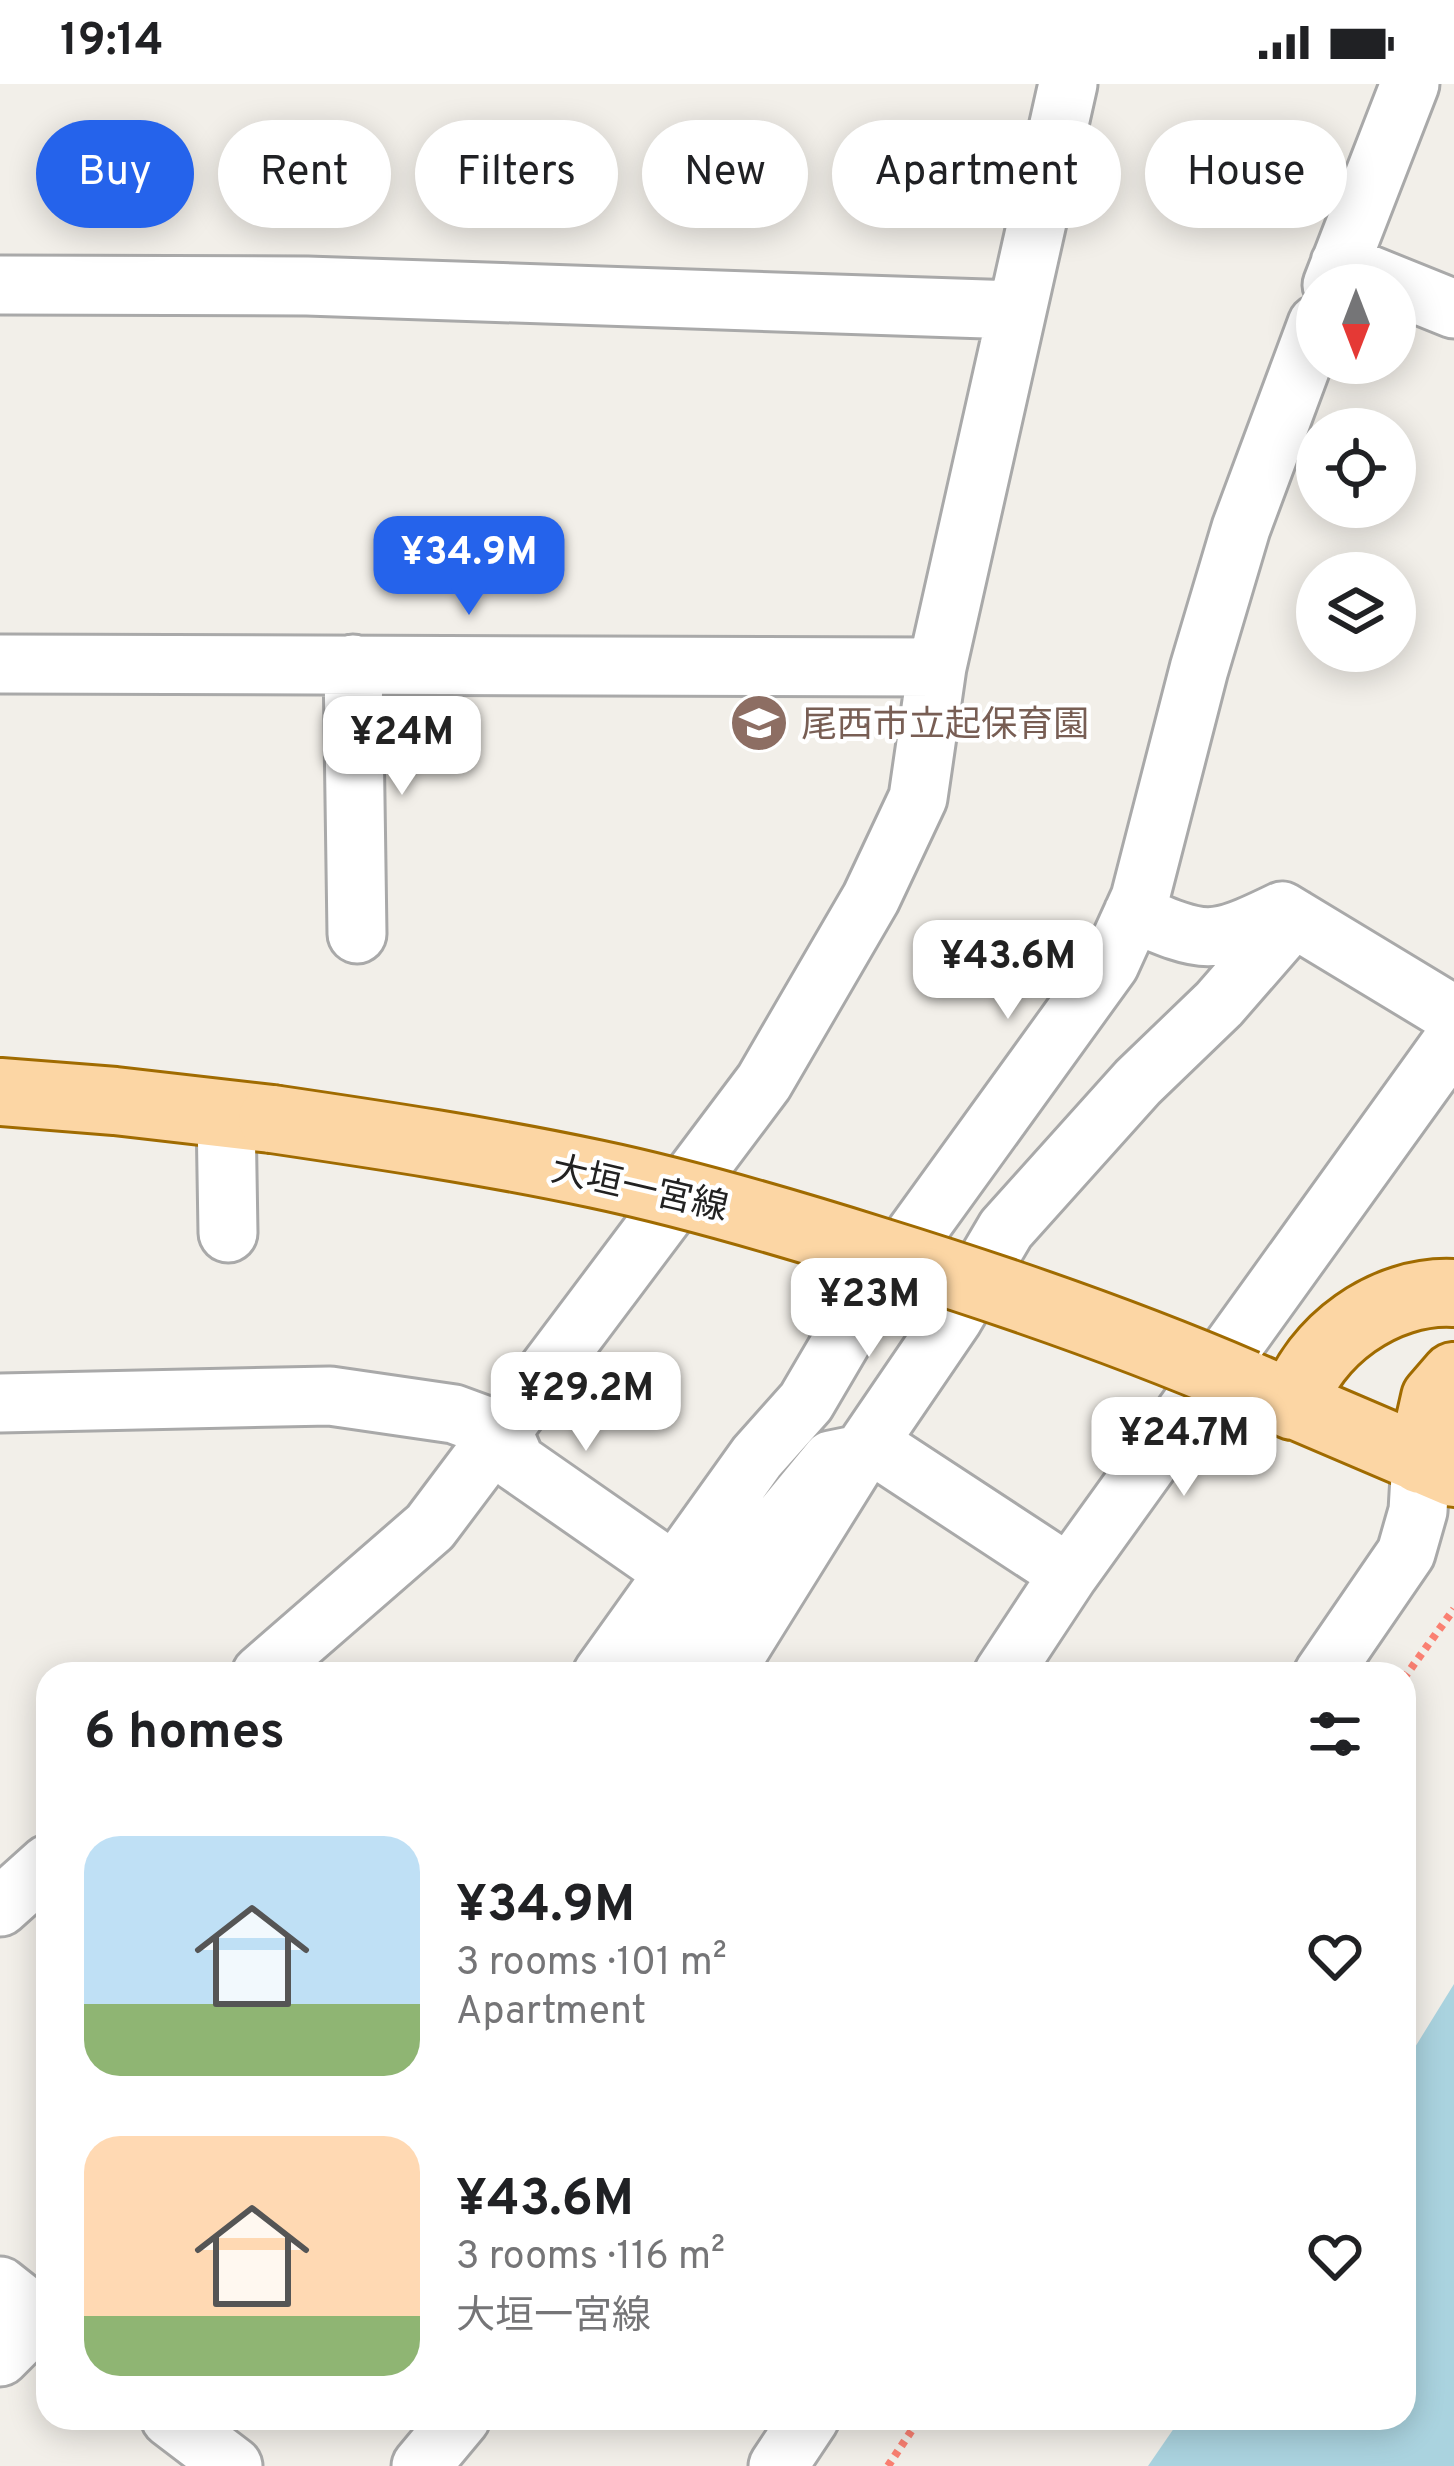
<!DOCTYPE html>
<html lang="en">
<head>
<meta charset="utf-8">
<style>
  body { margin:0; font-family:Overpass,"Noto Sans JP",sans-serif; background:#f6f6f6; color:#202124; height:100vh; display:flex; flex-direction:column; font-size:45px; white-space:nowrap }
  * { box-sizing:border-box; margin:0 }
  p { font-size:39px; color:#757577 }
  .icon { flex:none; width:66px; height:66px; fill:none; stroke:currentColor; stroke-width:2; stroke-linecap:round; stroke-linejoin:round }
  .map { position:relative; flex:1; overflow:hidden }
  .side { position:absolute; left:36px; top:1578px; width:1380px; height:768px; display:flex; flex-direction:column; background:#fff; border-radius:36px; box-shadow:0 6px 30px #0003 }
  .side>* { flex:none }
  .banner { position:absolute; left:36px; top:36px; width:1383px; height:108px; display:flex; gap:24px }
  .needle { width:78px; rotate:180deg }
  .tools { position:absolute; left:1296px; top:180px; display:grid; gap:24px }
  .tools a { display:grid; place-items:center; width:120px; height:120px; border-radius:50%; background:#fff; box-shadow:0 6px 30px #0003; font-size:60px }
  .price { position:absolute; translate:-50% -102px; padding:0 27px; border-radius:24px; background:#fff; color:#222; font-size:39px; line-height:78px; filter:drop-shadow(0 3px 6px #0008) }
  .price::after { content:''; position:absolute; left:50%; top:72px; width:36px; height:27px; margin-left:-18px; background:inherit; clip-path:polygon(0 0,100% 0,50% 100%) }
  .price.on { background:#2563eb; color:#fff }
  ul { padding:0; list-style:none }
  li { display:flex; align-items:center; gap:36px; height:300px; padding:0 48px }
  li span { display:grid; place-items:center; flex:none; width:336px; height:240px; border-radius:36px; color:#555 }
  li>.icon { margin-inline-start:auto }
  span .icon { width:144px; height:144px; fill:#fffc; stroke-width:1 }
  li b { font-size:51px }
  h2 { display:flex; justify-content:space-between; align-items:center; height:144px; padding:0 48px; font-size:51px }
  .pill { padding:0 42px; border-radius:54px; background:#fff; box-shadow:0 6px 30px #0003; font-size:42px; line-height:108px }
  .pill.on { background:#2563eb; color:#fff }
  .status { display:flex; justify-content:space-between; align-items:center; height:84px; padding:0 60px; background:#fff; direction:ltr }
  .status svg { height:33px; fill:currentColor }
  .map>svg:first-child { display:block }
</style>
</head>
<body>
<div class="status"><b>19:14</b><svg viewBox="0 0 49 12"><path d="M0 12V9h3v3zM5 12V6h3v6zM10 12V3h3v9zM15 12V0h3v12zM26 1h20v11H26zM47 4h2v5h-2z"/></svg></div>
<div class="map">
<svg width="1454" height="2382" viewBox="0 0 1454 2382">
  <rect width="100%" height="100%" fill="#f2efe9"/>
  <path fill="#aad3df" d="M 1454,1900 L 1454,2382 L 1148,2382 L 1181,2334 L 1404,2334 L 1404,1981 Z"/>
  <g fill="none" stroke-linecap="round" stroke-linejoin="round">
    <defs>
      <path id="minor" d="M 1340,179 L 1454,225
        M 0,201 L 307,202 L 1016,226
        M 1332,201 L 1410,0
        M 0,580 L 937,583
        M 353,580 L 357,850
        M 1133,829 C 1206,860 1210,862 1282,827 L 1454,931
        M 226,1029 L 228,1149
        M 0,1319 L 330,1312 L 454,1330 L 503,1348 L 516,1378 L 674,1488 L 738,1489 L 831,1376 L 880,1366 L 1069,1490
        M 261,1590 L 430,1443 L 764,998 L 871,814 L 918,714 L 937,583 L 1068,0
        M 602,1590 L 757,1373 L 806,1318 L 860,1226 L 1110,880 L 1140,814 L 1199,585 L 1241,444 L 1317,240
        M 659,1590 L 721,1490
        M 724,1590 L 861,1370 L 953,1235 L 1006,1145 L 1138,998 L 1219,920 L 1294,834
        M 1003,1590 L 1069,1490 L 1454,955
        M 1323,1590 L 1406,1469 L 1418,1427 L 1421,1376
        M 0,1823 L 48,1780
        M 0,2202 L 48,2240
        M 0,2273 L 48,2225
        M 170,2334 L 233,2382
        M 421,2382 L 461,2334
        M 778,2382 L 810,2334"/>
      <path id="major" d="M 0,1008 L 115,1017 L 272,1035
        M 1246,1300 L 1454,1389
        M 1293,1322 C 1313,1257 1385,1205 1454,1209
        M 1421,1376 L 1435,1314 L 1454,1292"/>
    </defs>
    <use href="#minor" stroke="#a9a9a9" stroke-width="63"/>
    <use href="#major" stroke="#a06b00" stroke-width="72"/>
    <path stroke="#fa8072" stroke-width="8" stroke-dasharray="6 6" stroke-linecap="butt" d="M 1404,1594 L 1454,1525
      M 888,2382 L 920,2334"/>
    <use href="#minor" stroke="#fff" stroke-width="57"/>
    <use href="#major" stroke="#fcd6a4" stroke-width="66"/>
    <defs>
      <path id="major-bridge" d="M 272,1035 C 380,1051 488,1067 596,1090 C 691,1110 785,1138 877,1167 C 1003,1206 1125,1248 1246,1300"/>
    </defs>
    <use href="#major-bridge" stroke="#a06b00" stroke-width="72" stroke-linecap="butt"/>
    <use href="#major-bridge" stroke="#fcd6a4" stroke-width="66"/>
  </g>
  <defs>
    <symbol id="school-disc" viewBox="-11 -11 22 22"><circle r="9.5" fill="#8d6e63" stroke="#fff"/><path d="M0-5L7-2L0 1L-7-2ZM-4 1L0 2.5L4 1V4Q0 6-4 4Z" fill="#fff"/></symbol>
  </defs>
  <g fill-rule="evenodd">
    <use href="#school-disc" x="726" y="606" width="66" height="66"/>
  </g>
  <g text-anchor="middle" stroke-width="9" stroke-linejoin="round" paint-order="stroke">
    <g font-size="36" fill="#785e54" stroke="#fff" text-anchor="start">
      <text x="801" y="652">尾西市立起保育園</text>
    </g>
    <g font-size="36" fill="#222" stroke="#fff">
      <text transform="translate(640 1103) rotate(13)" y="13">大垣一宮線</text>
    </g>
  </g>
</svg>
<div class="tools">
<a><svg class="needle" viewBox="-14 -14 28 28"><path d="M0-13l5 13h-10z" fill="#e53935"/><path d="M0 13l5-13h-10z" fill="#757577"/></svg></a>
<a><svg class="icon" aria-label="locate" viewBox="0 0 24 24"><circle cx="12" cy="12" r="6"/><path d="M12 2v4M12 18v4M2 12h4M18 12h4"/></svg></a>
<a><svg class="icon" aria-label="layers" viewBox="0 0 24 24"><path d="M12 4l9 5-9 5-9-5zM3 14l9 5 9-5"/></svg></a>
</div>
<b class="price on" style="left:469px;top:534px">¥34.9M</b>
<b class="price" style="left:402px;top:714px">¥24M</b>
<b class="price" style="left:1008px;top:938px">¥43.6M</b>
<b class="price" style="left:869px;top:1276px">¥23M</b>
<b class="price" style="left:586px;top:1370px">¥29.2M</b>
<b class="price" style="left:1184px;top:1415px">¥24.7M</b>
<div class="banner">
<a class="pill on">Buy</a>
<a class="pill">Rent</a>
<a class="pill">Filters</a>
<a class="pill">New</a>
<a class="pill">Apartment</a>
<a class="pill">House</a>
</div>
<section class="side">
<h2>6 homes<svg class="icon" aria-label="filters" viewBox="0 0 24 24"><path d="M4 7h16M4 17h16"/><circle cx="9" cy="7" r="2"/><circle cx="15" cy="17" r="2"/></svg></h2>
<ul>
<li><span style="background:linear-gradient(#bfe0f5 70%,#8fb573 0)"><svg class="icon" aria-label="home" viewBox="0 0 24 24"><path d="M3 11l9-7 9 7M6 9v11h12V9"/></svg></span><div><b>¥34.9M</b><p>3 rooms · 101 m²</p><p>Apartment</p></div><svg class="icon" aria-label="heart" viewBox="0 0 24 24"><path d="M12 20l-8-8c-3-5 5-10 8-4 3-6 11-1 8 4z"/></svg></li>
<li><span style="background:linear-gradient(#ffd9b3 75%,#8fb573 0)"><svg class="icon" aria-label="home" viewBox="0 0 24 24"><path d="M3 11l9-7 9 7M6 9v11h12V9"/></svg></span><div><b>¥43.6M</b><p>3 rooms · 116 m²</p><p>大垣一宮線</p></div><svg class="icon" aria-label="heart" viewBox="0 0 24 24"><path d="M12 20l-8-8c-3-5 5-10 8-4 3-6 11-1 8 4z"/></svg></li>
</ul>
</section>
</div>
</body>
</html>
